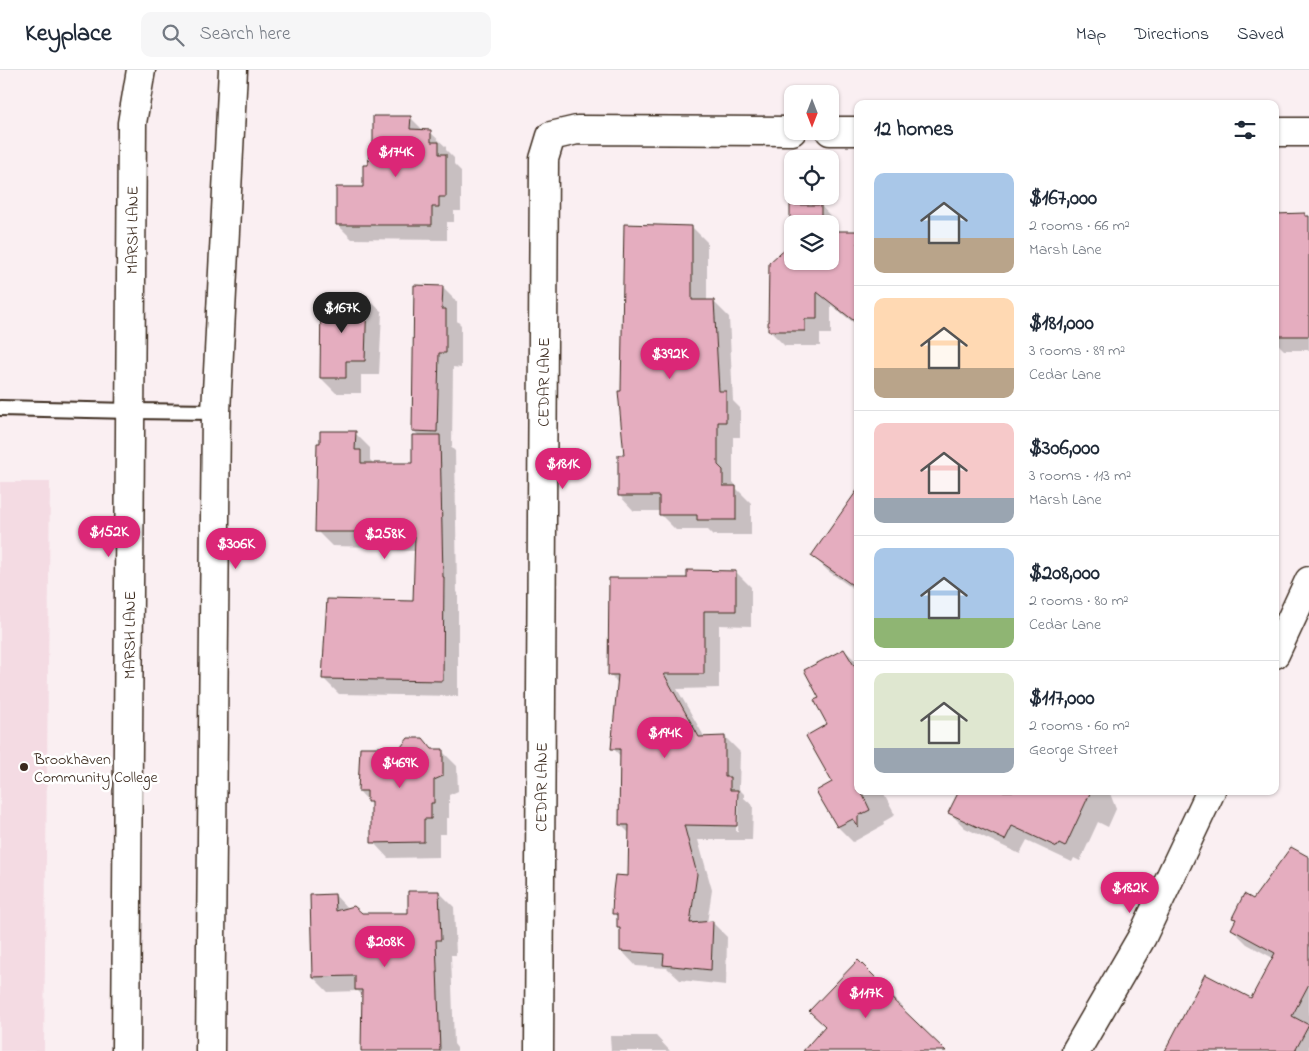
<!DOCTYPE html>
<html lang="en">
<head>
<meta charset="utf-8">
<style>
  body { margin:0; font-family:"Indie Flower",sans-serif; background:#f6f6f7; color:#1f2937; height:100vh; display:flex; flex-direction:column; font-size:19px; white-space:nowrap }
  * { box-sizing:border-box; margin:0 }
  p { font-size:16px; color:#747a83 }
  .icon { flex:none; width:28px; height:28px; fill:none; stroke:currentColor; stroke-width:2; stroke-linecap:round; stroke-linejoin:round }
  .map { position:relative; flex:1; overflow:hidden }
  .details { position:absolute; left:854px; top:30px; width:425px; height:695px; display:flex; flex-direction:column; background:#fff; border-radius:10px; box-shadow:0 1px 4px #0004 }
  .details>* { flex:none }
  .needle { width:32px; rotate:180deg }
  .buttons { position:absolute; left:784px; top:15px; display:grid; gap:10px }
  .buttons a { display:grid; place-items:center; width:55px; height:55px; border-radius:10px; background:#fff; box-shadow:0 1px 4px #0004; font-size:25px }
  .price { position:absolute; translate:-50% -42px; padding:0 11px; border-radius:18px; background:#db2777; color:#fff; font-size:16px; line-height:32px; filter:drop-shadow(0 1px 2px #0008) }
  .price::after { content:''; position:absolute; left:50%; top:30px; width:15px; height:11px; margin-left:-8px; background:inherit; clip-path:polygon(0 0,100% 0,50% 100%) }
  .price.active { background:#222; color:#fff }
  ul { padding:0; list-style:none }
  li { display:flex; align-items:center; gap:15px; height:125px; padding:0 20px }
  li+li { border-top:1px solid #e0e1e3 }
  li span { display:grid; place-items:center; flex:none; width:140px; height:100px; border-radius:10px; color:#555 }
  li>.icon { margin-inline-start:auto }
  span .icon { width:60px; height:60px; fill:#fffc; stroke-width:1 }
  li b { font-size:21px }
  h2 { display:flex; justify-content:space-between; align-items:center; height:60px; padding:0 20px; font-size:21px }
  header { display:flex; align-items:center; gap:30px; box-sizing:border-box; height:70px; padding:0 25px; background:#fff; border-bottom:1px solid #e0e1e3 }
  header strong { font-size:24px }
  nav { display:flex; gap:28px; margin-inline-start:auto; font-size:18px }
  .search { width:350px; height:45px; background:#f6f6f7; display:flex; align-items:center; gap:12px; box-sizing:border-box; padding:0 18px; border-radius:10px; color:#747a83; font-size:19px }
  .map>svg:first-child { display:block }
</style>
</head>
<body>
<header>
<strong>Keyplace</strong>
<div class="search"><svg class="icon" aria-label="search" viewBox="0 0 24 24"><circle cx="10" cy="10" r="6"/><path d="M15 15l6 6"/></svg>Search here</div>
<nav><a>Map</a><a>Directions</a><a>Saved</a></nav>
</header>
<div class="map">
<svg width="1309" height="981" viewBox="0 0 1309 981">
  <rect width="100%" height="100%" fill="#faeff2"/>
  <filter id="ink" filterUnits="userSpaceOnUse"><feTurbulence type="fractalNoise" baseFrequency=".02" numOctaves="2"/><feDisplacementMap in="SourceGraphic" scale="10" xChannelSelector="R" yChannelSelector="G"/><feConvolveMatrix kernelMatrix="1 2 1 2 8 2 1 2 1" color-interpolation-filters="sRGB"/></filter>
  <g filter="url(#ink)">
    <path fill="#f4dbe3" d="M 0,412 L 50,412 L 44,981 L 0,981 Z"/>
    <path fill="#0003" fill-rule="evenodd" d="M 410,47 L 424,61 L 430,62 L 446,77 L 446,80 L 454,88 L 454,94 L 461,101 L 461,141 L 454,141 L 454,152 L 447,152 L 447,170 L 352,169 L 337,154 L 364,119 L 369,96 L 374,81 Z
      M 792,136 L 821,136 L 836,152 L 836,162 L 858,162 L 858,256 L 831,235 L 831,264 L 820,264 L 820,276 L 785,276 L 770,261 L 791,174 ZM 792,154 L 830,154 L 830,191 L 792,191 Z
      M 1304,144 L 1309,148 L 1309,280 L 1284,280 L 1275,271 L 1275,145 Z
      M 692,157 L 707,172 L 707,232 L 714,232 L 729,247 L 733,331 L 740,338 L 740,367 L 733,367 L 733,412 L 737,417 L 737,419 L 751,433 L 751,465 L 713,465 L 708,460 L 676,460 L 661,445 L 661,441 L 634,441 L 619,425 L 625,386 L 622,322 Z
      M 442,217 L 457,232 L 457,251 L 461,255 L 461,298 L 453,297 L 452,376 L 450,376 L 455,381 L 457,522 L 458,523 L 458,626 L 339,624 L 324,609 L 414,532 L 416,481 L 383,480 L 379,477 L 332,476 L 317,461 L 355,363 L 370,378 L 370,390 L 374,394 L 413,394 L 419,366 L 414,361 Z
      M 366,227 L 382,242 L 379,305 L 361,305 L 361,323 L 336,323 L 321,308 Z
      M 858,422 L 858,522 L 828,501 L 813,486 Z
      M 736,502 L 751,517 L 751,556 L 719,555 L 719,618 L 677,619 L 705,668 L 725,667 L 740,682 L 739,719 L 744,724 L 744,728 L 753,736 L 752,770 L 698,770 L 712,820 L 707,853 L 712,852 L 727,867 L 726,915 L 680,910 L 667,898 L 636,896 L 621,880 L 622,861 L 618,858 L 618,848 L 614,843 L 629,807 L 630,764 L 620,754 L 621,687 L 613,678 L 619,614 L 609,604 L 688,510 ZM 737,725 L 739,728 L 738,762 L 736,762 Z
      M 844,580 L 858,593 L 858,721 L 882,721 L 895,745 L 883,752 L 884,755 L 853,772 L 838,757 L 818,721 L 834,712 L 829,655 L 821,628 Z
      M 433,681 L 442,681 L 457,696 L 458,721 L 449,725 L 449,748 L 446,748 L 446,764 L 439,764 L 439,787 L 388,788 L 373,772 L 372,735 L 359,721 Z
      M 960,721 L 1109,721 L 1116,739 L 1108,757 L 1098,752 L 1080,791 L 1074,788 L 1072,792 L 1027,771 L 1020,784 L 965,758 L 950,743 Z
      M 1309,789 L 1309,981 L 1166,981 L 1252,930 L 1273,888 L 1247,874 L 1232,859 L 1237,850 L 1234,847 L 1253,830 Z
      M 439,822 L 454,837 L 456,885 L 451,885 L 454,974 L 457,978 L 457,981 L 362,981 L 363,926 L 358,921 L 328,922 L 313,907 L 335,825 L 348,839 L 361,844 L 409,844 Z
      M 858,892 L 903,937 L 901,939 L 944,981 L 805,981 L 826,956 Z
      M 610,966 L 656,966 L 670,981 L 611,981 Z"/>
    <path fill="#e5adbf" stroke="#3b2a1e" d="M 373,46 L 411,46 L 410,59 L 431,60 L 431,72 L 439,72 L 439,84 L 446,84 L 446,127 L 439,127 L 439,137 L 432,137 L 432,155 L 336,155 L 336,117 L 363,117 L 363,95 L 368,95 L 369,79 L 373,79 Z
      M 790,135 L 821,135 L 821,154 L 792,154 L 792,191 L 830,191 L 830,161 L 858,161 L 858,254 L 817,222 L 817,249 L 805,249 L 805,261 L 768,261 L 769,193 L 790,174 Z
      M 1305,143 L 1305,146 L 1309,146 L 1309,266 L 1275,266 L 1275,144 Z
      M 624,154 L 692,156 L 692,230 L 714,230 L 719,321 L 726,321 L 726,352 L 718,352 L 718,395 L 723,400 L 723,416 L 736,416 L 736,450 L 697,450 L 697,445 L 659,445 L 659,426 L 618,426 L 618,385 L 624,385 L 618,321 L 621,321 Z
      M 414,215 L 443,216 L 442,239 L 446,239 L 446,283 L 439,283 L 437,362 L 412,361 Z
      M 321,226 L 367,226 L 365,291 L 346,291 L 346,308 L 320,308 Z
      M 320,361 L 356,361 L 355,380 L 361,380 L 361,393 L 412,393 L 412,365 L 440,365 L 443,507 L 444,507 L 443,611 L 322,609 L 327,529 L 413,531 L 415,466 L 366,465 L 366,462 L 315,462 L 317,373 L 320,373 Z
      M 858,419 L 858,519 L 811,486 Z
      M 687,500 L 736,501 L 736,541 L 704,541 L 704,604 L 664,604 L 699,667 L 725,666 L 725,707 L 730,707 L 730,720 L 738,720 L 737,756 L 684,755 L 697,804 L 690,853 L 713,851 L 711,900 L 663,895 L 664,884 L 620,881 L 620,858 L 617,858 L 617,844 L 612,844 L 613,821 L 615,805 L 628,806 L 629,755 L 619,755 L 620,679 L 611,679 L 618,605 L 608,605 L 609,508 L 687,508 Z
      M 844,579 L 858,602 L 858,721 L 861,721 L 870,740 L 858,746 L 858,757 L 853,749 L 837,757 L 816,721 L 832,712 L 806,666 L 827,654 L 814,630 L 819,628 L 804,600 Z
      M 408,668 L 423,668 L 432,679 L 443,679 L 443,706 L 434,710 L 434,733 L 431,733 L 431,749 L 424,749 L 424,772 L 371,773 L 371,732 L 367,732 L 367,721 L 358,721 L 360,677 L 401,677 Z
      M 959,721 L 1091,721 L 1065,777 L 1059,774 L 1057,777 L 1012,756 L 1005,770 L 948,743 Z
      M 1291,777 L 1309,787 L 1309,914 L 1292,946 L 1309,955 L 1295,981 L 1165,981 L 1205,904 L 1251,928 L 1275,883 L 1231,859 L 1236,849 L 1232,848 L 1244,824 L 1253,829 Z
      M 408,821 L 439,821 L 441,870 L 436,870 L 440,981 L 361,981 L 362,920 L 355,920 L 355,906 L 312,907 L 310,825 L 335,824 L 336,841 L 354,836 L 362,843 L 408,843 Z
      M 858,890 L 889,921 L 887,924 L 946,981 L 803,981 L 825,956 L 809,941 Z"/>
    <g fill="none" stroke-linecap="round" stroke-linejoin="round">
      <defs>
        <path id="lane" d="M 0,338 L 131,341 L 216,342"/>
        <g id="street">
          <path d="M 830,61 L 858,61"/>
          <path d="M 1275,62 L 1309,62"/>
          <path d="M 1275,584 L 1309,511"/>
          <path id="s1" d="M 539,981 L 544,89 L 551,66 L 577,60 L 792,61"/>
          <path d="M 1076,981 L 1142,867 L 1211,721"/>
        </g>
        <g id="secondary">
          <path id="s2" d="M 126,981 L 132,53 L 141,0"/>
          <path d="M 210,981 L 216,342 L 233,0"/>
        </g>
      </defs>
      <use href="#lane" stroke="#3b2a1e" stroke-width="18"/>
      <use href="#street" stroke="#3b2a1e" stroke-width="31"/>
      <use href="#secondary" stroke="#3b2a1e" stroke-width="31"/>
      <use href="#lane" stroke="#fff" stroke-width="14"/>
      <use href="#street" stroke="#fff" stroke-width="28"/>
      <use href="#secondary" stroke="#fff" stroke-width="28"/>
    </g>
  </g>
  <circle fill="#3b2a1e" stroke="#fff" stroke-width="2" cx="24" cy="697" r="5"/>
  <g text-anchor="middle" stroke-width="5" stroke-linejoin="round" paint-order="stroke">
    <g font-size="16" fill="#3b2a1e" stroke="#fff">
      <text dy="6" stroke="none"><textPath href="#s2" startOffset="821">MARSH LANE</textPath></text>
      <text dy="6" stroke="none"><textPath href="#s1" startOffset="669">CEDAR LANE</textPath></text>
      <text dy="6" stroke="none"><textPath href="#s2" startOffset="416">MARSH LANE</textPath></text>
      <text dy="6" stroke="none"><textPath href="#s1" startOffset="264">CEDAR LANE</textPath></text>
    </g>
    <g font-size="16" fill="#3b2a1e" stroke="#fff" text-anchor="start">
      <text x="34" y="694">Brookhaven<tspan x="34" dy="18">Community College</tspan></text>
    </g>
  </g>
</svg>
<div class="buttons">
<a><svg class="needle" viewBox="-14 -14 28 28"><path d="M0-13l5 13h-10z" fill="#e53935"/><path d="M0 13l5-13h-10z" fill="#747a83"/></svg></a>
<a><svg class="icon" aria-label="locate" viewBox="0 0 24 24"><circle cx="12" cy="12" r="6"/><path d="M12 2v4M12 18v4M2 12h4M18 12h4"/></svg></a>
<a><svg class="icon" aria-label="layers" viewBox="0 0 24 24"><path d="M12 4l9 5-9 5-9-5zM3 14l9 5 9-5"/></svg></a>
</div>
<b class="price" style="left:396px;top:108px">$174K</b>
<b class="price active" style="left:342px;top:264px">$167K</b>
<b class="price" style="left:670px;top:310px">$392K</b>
<b class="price" style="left:563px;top:420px">$181K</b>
<b class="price" style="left:109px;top:488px">$152K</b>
<b class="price" style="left:385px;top:490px">$258K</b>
<b class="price" style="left:236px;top:500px">$306K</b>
<b class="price" style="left:665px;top:689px">$194K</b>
<b class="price" style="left:400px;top:719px">$469K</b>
<b class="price" style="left:1130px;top:844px">$182K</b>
<b class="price" style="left:385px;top:898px">$208K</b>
<b class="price" style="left:866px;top:949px">$117K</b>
<section class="details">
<h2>12 homes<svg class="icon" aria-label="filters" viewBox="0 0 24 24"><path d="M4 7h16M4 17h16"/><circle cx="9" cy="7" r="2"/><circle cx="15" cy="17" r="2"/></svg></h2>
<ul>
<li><span style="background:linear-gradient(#a9c7e8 65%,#b9a48a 0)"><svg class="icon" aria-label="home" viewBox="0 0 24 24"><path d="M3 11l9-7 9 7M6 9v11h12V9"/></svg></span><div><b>$167,000</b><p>2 rooms · 66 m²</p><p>Marsh Lane</p></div></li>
<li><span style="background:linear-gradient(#ffd9b3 70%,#b9a48a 0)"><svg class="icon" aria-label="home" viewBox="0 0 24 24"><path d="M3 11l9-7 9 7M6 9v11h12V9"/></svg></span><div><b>$181,000</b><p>3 rooms · 89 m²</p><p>Cedar Lane</p></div></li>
<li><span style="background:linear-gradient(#f6c9c9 75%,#9aa5b1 0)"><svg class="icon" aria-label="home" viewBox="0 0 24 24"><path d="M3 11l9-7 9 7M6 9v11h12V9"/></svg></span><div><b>$306,000</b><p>3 rooms · 113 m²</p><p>Marsh Lane</p></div></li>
<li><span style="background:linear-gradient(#a9c7e8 70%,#8fb573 0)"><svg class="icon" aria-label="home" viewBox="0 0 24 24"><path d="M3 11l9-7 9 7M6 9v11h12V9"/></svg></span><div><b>$208,000</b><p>2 rooms · 80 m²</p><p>Cedar Lane</p></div></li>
<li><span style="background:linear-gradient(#dfe7d0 75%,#9aa5b1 0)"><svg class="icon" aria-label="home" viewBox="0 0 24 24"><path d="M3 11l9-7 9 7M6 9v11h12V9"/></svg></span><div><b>$117,000</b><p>2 rooms · 60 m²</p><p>George Street</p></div></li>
</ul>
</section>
</div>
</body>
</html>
